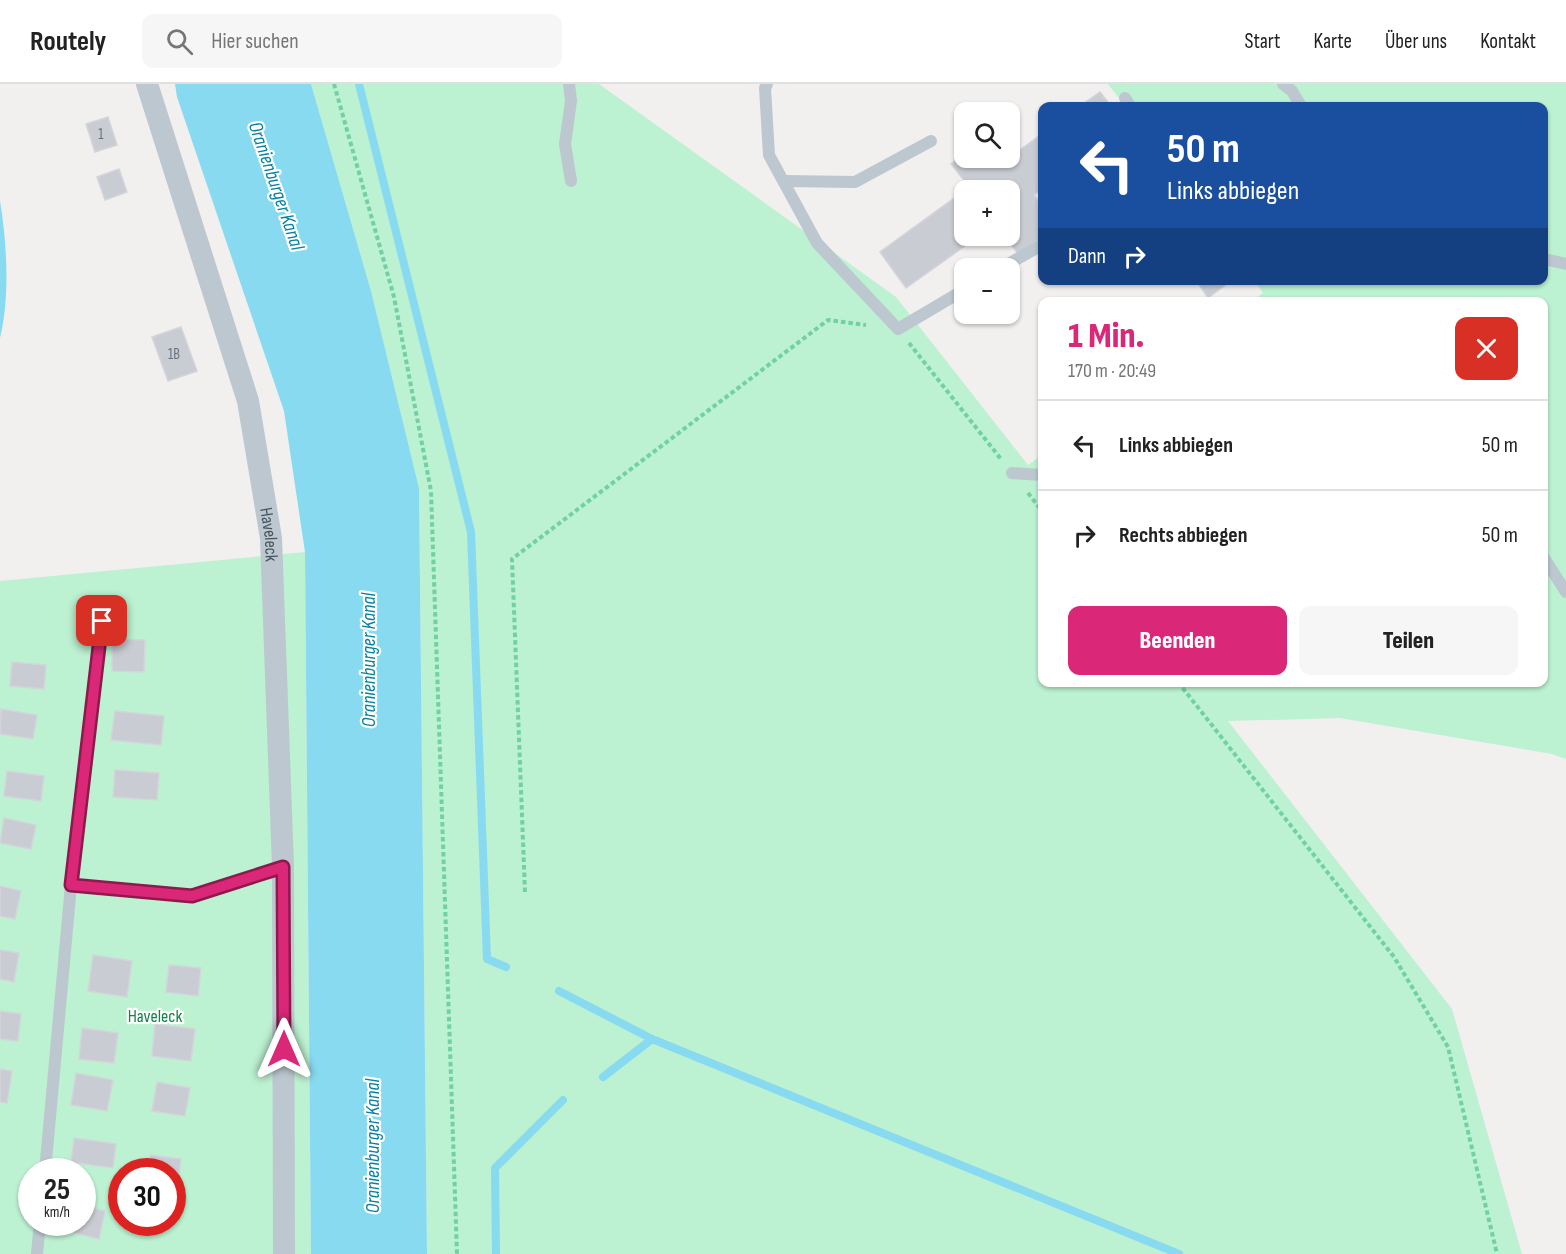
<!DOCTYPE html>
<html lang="de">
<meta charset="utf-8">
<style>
body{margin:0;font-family:"Sofia Sans Condensed",sans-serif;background:#f6f6f6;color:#222;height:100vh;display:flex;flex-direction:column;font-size:22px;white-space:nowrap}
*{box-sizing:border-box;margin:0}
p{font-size:20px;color:#767676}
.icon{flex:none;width:33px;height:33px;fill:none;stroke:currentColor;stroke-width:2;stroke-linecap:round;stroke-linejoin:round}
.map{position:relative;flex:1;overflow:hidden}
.sheet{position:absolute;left:1038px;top:213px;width:510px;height:390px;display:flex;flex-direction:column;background:#fff;border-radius:12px;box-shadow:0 2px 4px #0004}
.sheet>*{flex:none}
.top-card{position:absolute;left:1038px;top:18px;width:510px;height:183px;border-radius:12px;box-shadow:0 2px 4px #0004;background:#1a4fa0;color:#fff;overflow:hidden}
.buttons{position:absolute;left:954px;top:18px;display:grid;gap:12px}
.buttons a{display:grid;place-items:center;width:66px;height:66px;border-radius:12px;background:#fff;box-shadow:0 2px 4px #0004;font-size:30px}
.speed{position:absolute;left:18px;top:1074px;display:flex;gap:12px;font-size:30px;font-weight:700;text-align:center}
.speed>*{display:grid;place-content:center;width:78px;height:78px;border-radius:50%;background:#fff;box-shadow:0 2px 4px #0004;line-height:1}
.speed small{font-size:15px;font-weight:400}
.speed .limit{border:9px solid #d22;background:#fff;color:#111}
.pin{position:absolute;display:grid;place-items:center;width:51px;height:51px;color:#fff;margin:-26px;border-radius:12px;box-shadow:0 3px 9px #0006}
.me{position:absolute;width:66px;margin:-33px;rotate:0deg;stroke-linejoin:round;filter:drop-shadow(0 0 4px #0008)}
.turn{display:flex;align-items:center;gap:21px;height:126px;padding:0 30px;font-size:27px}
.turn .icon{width:78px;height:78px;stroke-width:2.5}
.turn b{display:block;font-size:42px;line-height:51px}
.then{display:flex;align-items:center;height:57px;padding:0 30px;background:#0003;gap:12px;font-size:22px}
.round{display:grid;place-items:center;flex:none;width:63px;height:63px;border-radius:12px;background:#f6f6f6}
.headline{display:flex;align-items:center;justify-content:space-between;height:102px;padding:0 30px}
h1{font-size:36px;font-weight:800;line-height:45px;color:#db2777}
.cta{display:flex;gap:12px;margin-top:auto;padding:12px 30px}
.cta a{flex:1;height:69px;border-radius:12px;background:#db2777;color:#fff;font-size:24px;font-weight:800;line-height:69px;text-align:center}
.cta a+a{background:#f6f6f6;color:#222}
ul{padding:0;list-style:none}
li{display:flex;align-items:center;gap:18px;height:90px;padding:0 30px;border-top:2px solid #e0e0e0}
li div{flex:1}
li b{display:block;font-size:22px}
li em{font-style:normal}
header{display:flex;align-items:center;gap:36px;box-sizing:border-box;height:84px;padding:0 30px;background:#fff;border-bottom:2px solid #e0e0e0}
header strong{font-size:28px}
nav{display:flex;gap:33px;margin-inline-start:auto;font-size:21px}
.search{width:420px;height:54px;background:#f6f6f6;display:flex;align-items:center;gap:15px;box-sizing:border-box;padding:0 21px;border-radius:12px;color:#767676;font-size:22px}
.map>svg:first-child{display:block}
</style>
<header>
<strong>Routely</strong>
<div class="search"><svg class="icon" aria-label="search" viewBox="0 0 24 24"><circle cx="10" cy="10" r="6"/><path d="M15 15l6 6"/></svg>Hier suchen</div>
<nav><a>Start</a><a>Karte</a><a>Über uns</a><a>Kontakt</a></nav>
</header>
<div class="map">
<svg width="1566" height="1170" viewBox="0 0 1566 1170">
<rect width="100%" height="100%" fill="#f2efef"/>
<g fill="#bcf1d1" fill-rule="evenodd">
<polygon points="311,0 599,0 896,213 1028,381 1042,371 1042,598 1544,598 1544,218 1252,217 1263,209 1255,197 1544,196 1544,22 1125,22 1108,0 1566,0 1566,675 1552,670 1340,634 1228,637 1452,925 1522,1170 427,1170 419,404 371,207"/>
<path d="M305,468L311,1170H0V497ZM32,1088H82V1138H32ZM122,1088H172V1138H122Z"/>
</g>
<g fill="#87daf0">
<polygon points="175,0 311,0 371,207 419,404 427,1170 311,1170 305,468 284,327 177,13"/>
<path d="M0,117C7,159 10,213 0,254Z"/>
</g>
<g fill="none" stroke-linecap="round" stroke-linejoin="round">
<g stroke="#87daf0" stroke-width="8">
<polyline points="359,0 471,448 487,875 506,883"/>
<polyline points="559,907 652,955 1179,1170"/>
<polyline points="603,993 652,955"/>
<polyline points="496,1170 495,1084 563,1016"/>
</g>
</g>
<g fill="#c9ccd2" stroke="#d3d5db" stroke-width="1.5">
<polygon points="1100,8 1111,22 1080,22"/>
<polygon points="108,33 117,61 95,68 86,40"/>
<polygon points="1042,50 1042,105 1034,111 1042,123 1042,153 1019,171 1004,152 1010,152 1010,106 965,106 969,103 951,80 964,70 964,74 1006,74 1007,75"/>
<polygon points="119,85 127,108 105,116 97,93"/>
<polygon points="964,107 964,152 979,152 906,204 880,168"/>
<polygon points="1196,196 1232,196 1208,214"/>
<polygon points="181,243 197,287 168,297 152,253"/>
<polygon points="112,555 145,556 144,588 112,587"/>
<polygon points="12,578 46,581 44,605 10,602"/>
<polygon points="1,625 37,631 33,655 0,650"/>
<polygon points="115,627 164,632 161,661 111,656"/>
<polygon points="115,686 159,689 157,716 113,713"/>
<polygon points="7,687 44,692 41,717 4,712"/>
<polygon points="4,734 36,741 31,765 0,759"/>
<polygon points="0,802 21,807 15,835 0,832"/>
<polygon points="0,866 19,869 14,898 0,895"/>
<polygon points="93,871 132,877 127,913 88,907"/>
<polygon points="169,881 201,884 198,912 166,908"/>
<polygon points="0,927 21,930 18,957 0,955"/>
<polygon points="155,940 195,945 191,977 152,972"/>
<polygon points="82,944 118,949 114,979 79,975"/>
<polygon points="0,985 12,987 7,1019 0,1018"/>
<polygon points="76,989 113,996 107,1027 71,1021"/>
<polygon points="157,998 190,1004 185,1032 152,1027"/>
<polygon points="74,1054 116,1060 113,1084 71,1078"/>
<polygon points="150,1071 181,1075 178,1101 172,1100 172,1088 149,1088"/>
<polygon points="82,1122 105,1127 99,1155 63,1146 65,1138 82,1138"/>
</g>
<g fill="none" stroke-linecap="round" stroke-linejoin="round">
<g stroke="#72d1a3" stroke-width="4" stroke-dasharray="4.5 3" stroke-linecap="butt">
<polyline points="334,0 394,213 431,407 457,1170"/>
<polyline points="909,259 1001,375"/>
<polyline points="1028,409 1042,427"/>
<polyline points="1178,598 1394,873 1448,963 1497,1170"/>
<polyline points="525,808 512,475 828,236 866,241"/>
</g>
<g stroke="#bcc7cf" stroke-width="12">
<polyline points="569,0 571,17 565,60 571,97"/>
<polyline points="767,0 765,4 769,71 817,159 898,245 964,206"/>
<polyline points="1283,0 1292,7 1301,22"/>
<polyline points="1125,14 1130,22"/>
<polyline points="784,97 855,98 931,57"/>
<polyline points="1544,175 1566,180"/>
<polyline points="1001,184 1042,161"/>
<polyline points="1012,389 1042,391"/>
<polyline points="1544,474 1566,508"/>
<polyline points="71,801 192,812 283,783"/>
<polyline points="45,1088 71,801 103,537"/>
<polyline points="37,1170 40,1138"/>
</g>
<path stroke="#bcc7cf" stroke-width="22" id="s1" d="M147,0L248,317L271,454L283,783L284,1170"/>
</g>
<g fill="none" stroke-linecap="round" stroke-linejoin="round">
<defs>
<polyline id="route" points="102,537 71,801 192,812 283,783 284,965"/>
</defs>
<use href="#route" stroke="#8e194d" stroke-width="15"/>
<use href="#route" stroke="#db2777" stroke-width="10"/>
</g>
<g text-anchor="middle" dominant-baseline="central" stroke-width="4.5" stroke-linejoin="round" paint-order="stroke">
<g font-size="15" fill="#67717b">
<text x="101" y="50">1</text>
<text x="174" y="270">1B</text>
</g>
<g font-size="18" fill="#46535e" stroke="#fff">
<text stroke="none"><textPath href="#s1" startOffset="468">Haveleck</textPath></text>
</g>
<g font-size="18" fill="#13834b" stroke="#fff">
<text x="155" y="932">Haveleck</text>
</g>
<g font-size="20" font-style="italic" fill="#0781a1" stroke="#fff">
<text transform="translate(276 102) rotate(71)">Oranienburger Kanal</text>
<text transform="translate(369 576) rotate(-90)">Oranienburger Kanal</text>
<text transform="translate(373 1062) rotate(-90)">Oranienburger Kanal</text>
</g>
</g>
</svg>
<div class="buttons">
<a><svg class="icon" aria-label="search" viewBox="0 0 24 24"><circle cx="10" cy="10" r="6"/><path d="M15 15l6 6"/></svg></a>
<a>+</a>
<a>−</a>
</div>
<div class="speed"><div>25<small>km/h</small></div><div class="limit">30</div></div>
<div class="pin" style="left:102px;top:537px;background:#d93025"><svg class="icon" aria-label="arrive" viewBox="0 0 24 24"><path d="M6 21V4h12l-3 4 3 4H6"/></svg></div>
<svg class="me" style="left:284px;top:965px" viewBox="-20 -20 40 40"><path d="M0-17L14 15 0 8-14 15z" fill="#db2777" stroke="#fff" stroke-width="4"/></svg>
<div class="top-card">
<div class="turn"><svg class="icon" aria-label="left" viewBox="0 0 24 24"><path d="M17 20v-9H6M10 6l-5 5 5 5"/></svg><div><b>50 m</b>Links abbiegen</div></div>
<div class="then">Dann<svg class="icon" aria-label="right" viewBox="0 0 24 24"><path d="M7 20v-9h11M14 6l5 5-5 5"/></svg></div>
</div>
<section class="sheet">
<div class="headline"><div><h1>1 Min.</h1><p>170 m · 20:49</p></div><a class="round" style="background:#d93025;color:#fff"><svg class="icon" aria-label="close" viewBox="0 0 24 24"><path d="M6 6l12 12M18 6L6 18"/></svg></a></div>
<ul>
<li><svg class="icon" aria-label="left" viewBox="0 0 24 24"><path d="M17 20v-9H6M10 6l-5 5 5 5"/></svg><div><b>Links abbiegen</b></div><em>50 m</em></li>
<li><svg class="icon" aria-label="right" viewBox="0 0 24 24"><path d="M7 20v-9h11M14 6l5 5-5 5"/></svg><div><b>Rechts abbiegen</b></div><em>50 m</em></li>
</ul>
<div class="cta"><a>Beenden</a><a>Teilen</a></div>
</section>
</div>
